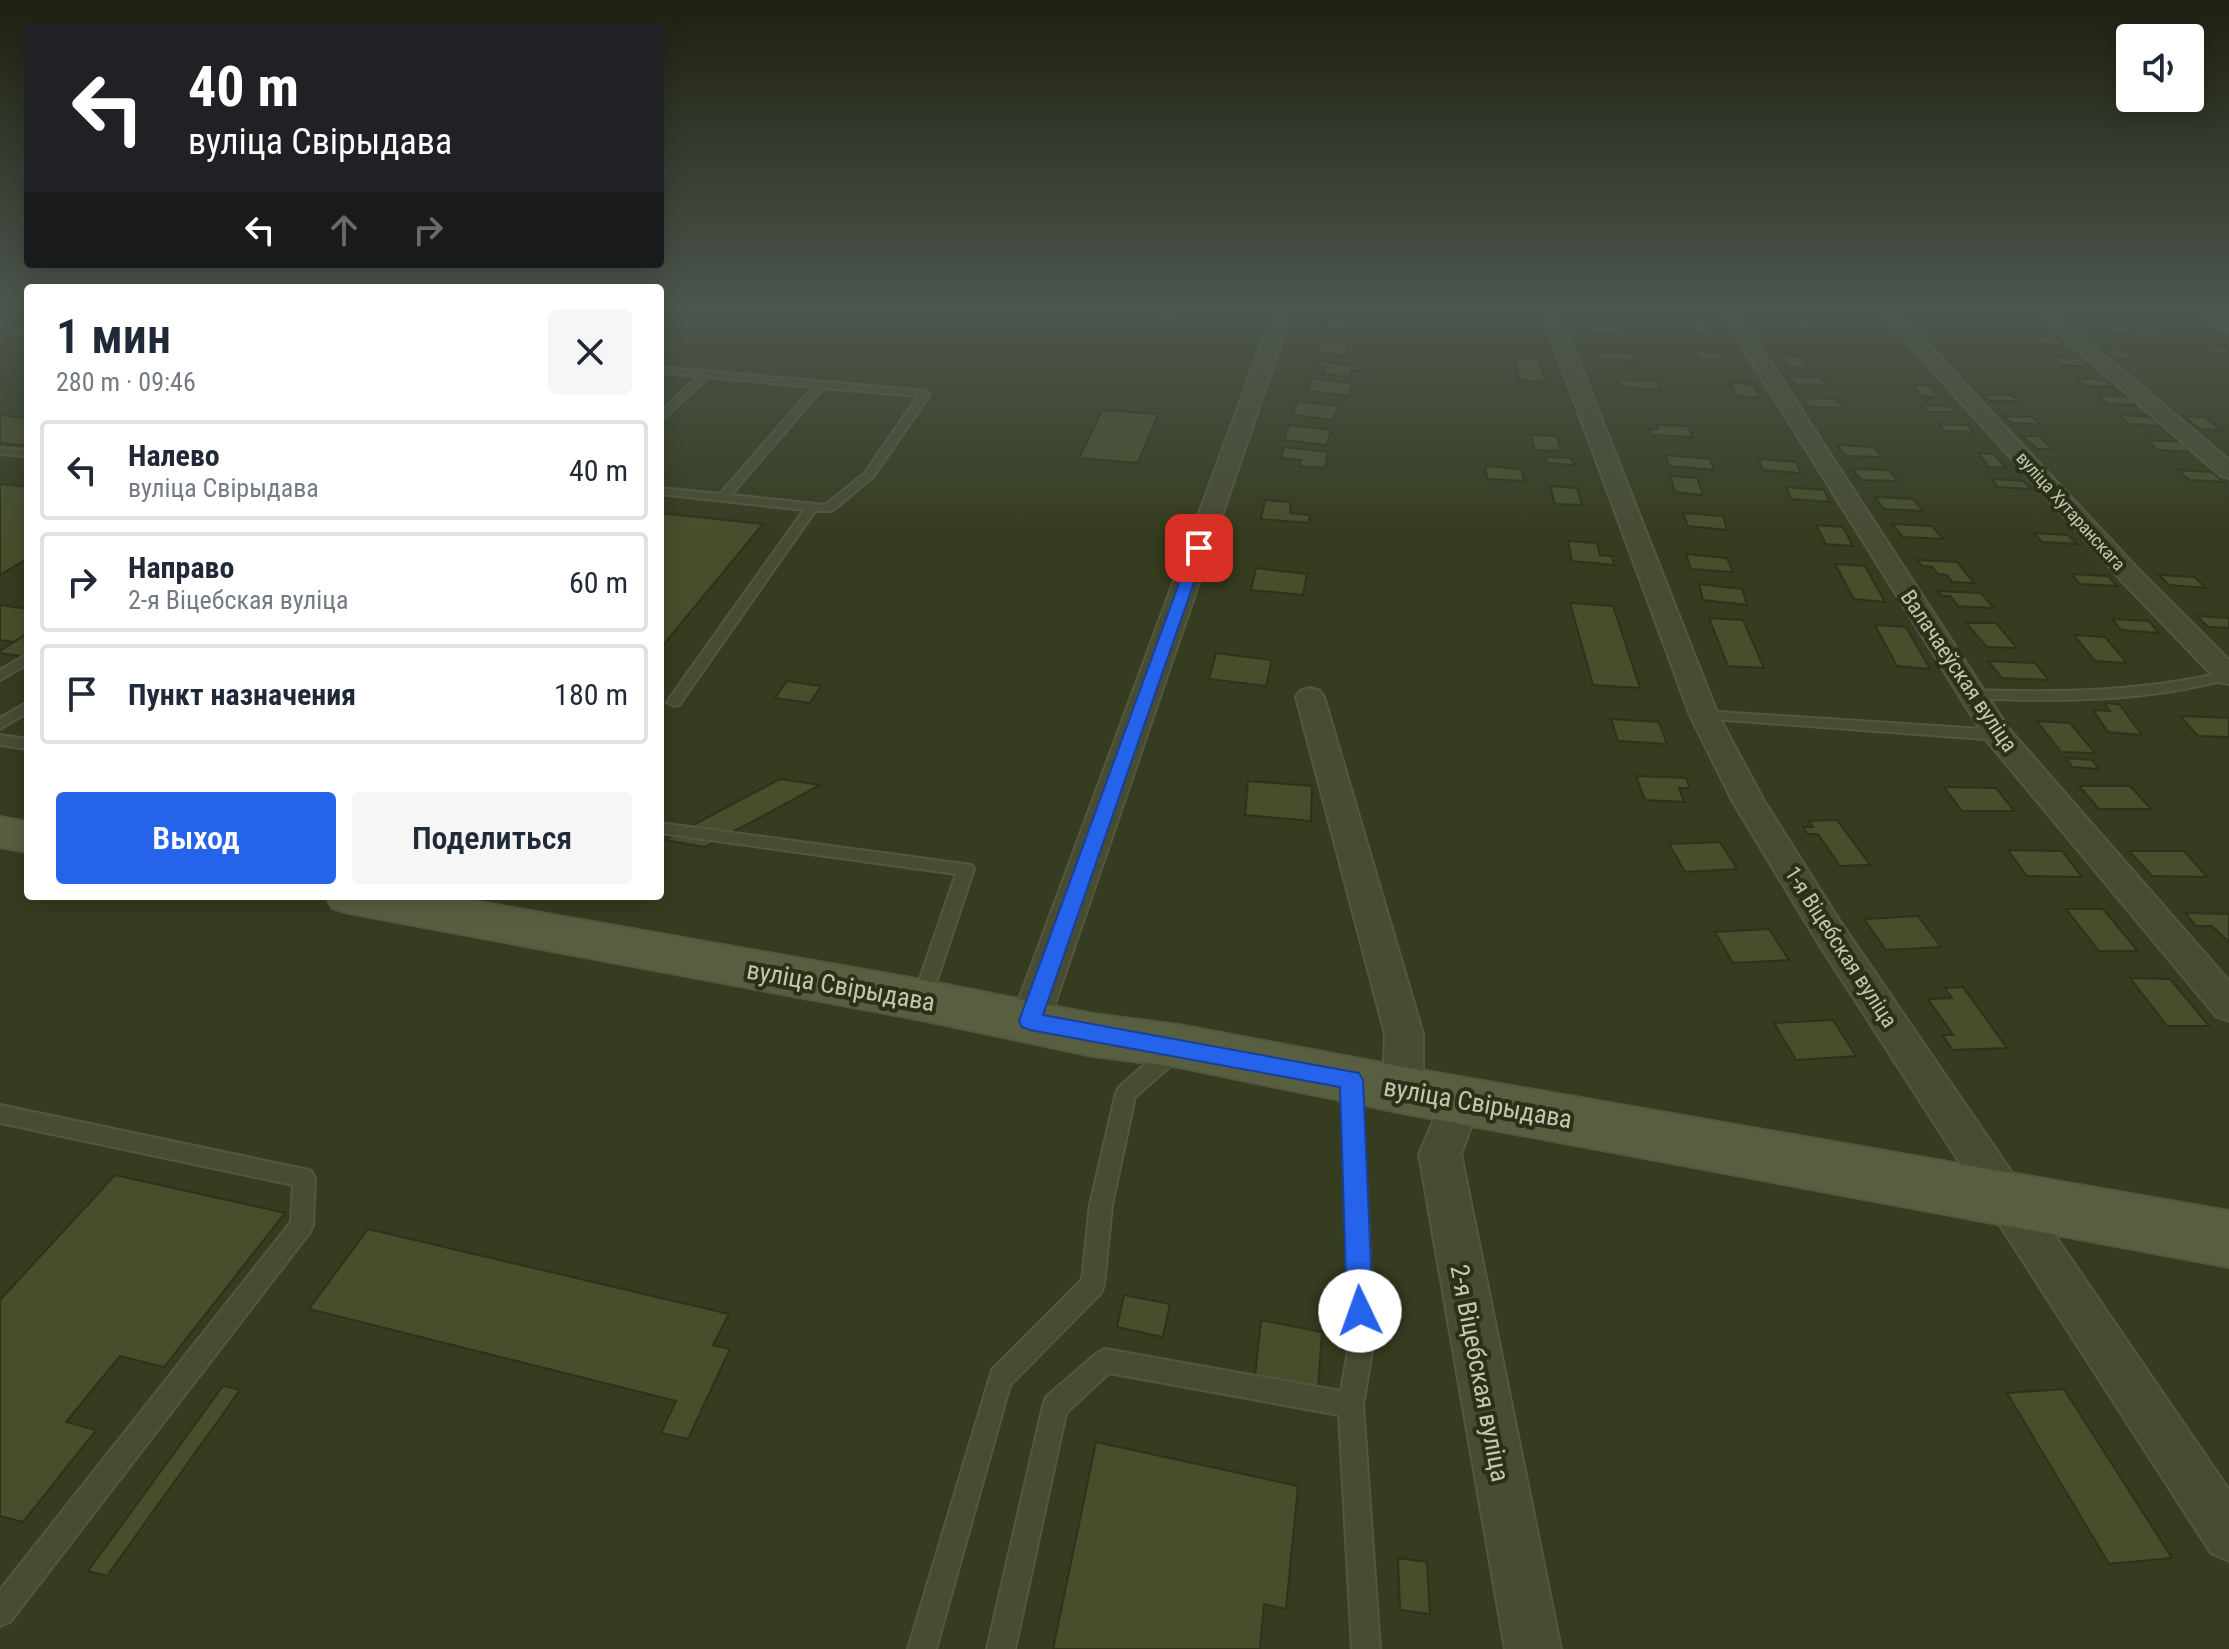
<!DOCTYPE html>
<html lang="ru">
<meta charset="utf-8">
<style>
body{margin:0;font-family:"Roboto Condensed",sans-serif;background:#f6f6f7;color:#1f2937;height:100vh;display:flex;flex-direction:column;font-size:30px;white-space:nowrap}
*{box-sizing:border-box;margin:0}
p{font-size:26px;color:#747a83}
.icon{flex:none;width:44px;height:44px;fill:none;stroke:currentColor;stroke-width:2;stroke-linecap:round;stroke-linejoin:round}
.map{position:relative;flex:1;overflow:hidden}
.side{position:absolute;left:24px;top:284px;width:640px;height:616px;display:flex;flex-direction:column;background:#fff;border-radius:8px;box-shadow:0 4px 20px #0003}
.side>*{flex:none}
.banner{position:absolute;left:24px;top:24px;width:640px;height:244px;border-radius:8px;box-shadow:0 4px 20px #0003;background:#202124;color:#fff;overflow:hidden}
.buttons{position:absolute;left:2116px;top:24px;display:grid;gap:16px}
.buttons a{display:grid;place-items:center;width:88px;height:88px;border-radius:8px;background:#fff;box-shadow:0 4px 20px #0003;font-size:40px}
.pin{position:absolute;display:grid;place-items:center;width:68px;height:68px;color:#fff;margin:-34px;border-radius:16px;box-shadow:0 4px 12px #0006}
.me{position:absolute;width:88px;margin:-44px;rotate:357deg;stroke-linejoin:round;filter:drop-shadow(0 0 6px #0008)}
.turn{display:flex;align-items:center;gap:28px;height:168px;padding:0 32px;font-size:36px}
.turn .icon{width:104px;height:104px;stroke-width:2.5}
.turn b{display:block;font-size:56px;line-height:68px}
.lanes{display:flex;align-items:center;height:76px;padding:0 32px;background:#0003;justify-content:center;gap:40px;direction:ltr}
.lanes .off{opacity:.35}
.round{display:grid;place-items:center;flex:none;width:84px;height:84px;border-radius:8px;background:#f6f6f7}
.headline{display:flex;align-items:center;justify-content:space-between;height:136px;padding:0 32px}
h1{font-size:48px;font-weight:600;line-height:60px}
.button{display:flex;gap:16px;margin-top:auto;padding:16px 32px}
.button a{flex:1;height:92px;border-radius:8px;background:#2563eb;color:#fff;font-size:32px;font-weight:600;line-height:92px;text-align:center}
.button a+a{background:#f6f6f7;color:#1f2937}
ul{padding:0;list-style:none}
li{display:flex;align-items:center;gap:24px;height:100px;margin:0 16px 12px;padding:0 16px;border:4px solid #e0e1e3;border-radius:8px}
li div{flex:1}
li b{display:block;font-size:30px}
li em{font-style:normal}
.map>svg:first-child{display:block}
</style>
<div class="map">
<svg width="2229" height="1649" viewBox="0 0 2229 1649">
<rect width="100%" height="100%" fill="#363c1f"/>
<g fill="#474e2c" stroke="#2d321b" stroke-width="2">
<polygon points="1146,308 1183,308 1179,321 1142,319"/>
<polygon points="1577,308 1611,308 1614,314 1580,313"/>
<polygon points="1321,317 1342,319 1349,320 1343,330 1324,328 1327,323 1318,322"/>
<polygon points="1790,317 1811,320 1808,330 1787,327"/>
<polygon points="1688,318 1705,319 1713,335 1695,334"/>
<polygon points="2102,324 2122,325 2135,335 2114,334"/>
<polygon points="1586,325 1621,326 1625,333 1590,332"/>
<polygon points="2128,327 2153,328 2165,337 2140,336"/>
<polygon points="2027,336 2054,337 2063,345 2037,344"/>
<polygon points="1322,341 1349,344 1345,356 1317,352"/>
<polygon points="2198,346 2227,346 2229,353 2207,352"/>
<polygon points="2102,348 2123,349 2136,359 2114,358"/>
<polygon points="1694,351 1725,353 1728,358 1722,357 1724,360 1699,360"/>
<polygon points="1596,352 1633,353 1638,361 1601,360"/>
<polygon points="1781,355 1803,357 1809,369 1787,367"/>
<polygon points="1514,357 1539,359 1545,382 1519,380"/>
<polygon points="2052,357 2079,358 2089,366 2061,365"/>
<polygon points="1318,361 1340,364 1365,367 1364,371 1353,370 1349,377 1322,374 1325,367 1316,366"/>
<polygon points="1788,376 1820,377 1828,386 1795,385"/>
<polygon points="1313,378 1335,381 1353,383 1348,396 1307,391"/>
<polygon points="2076,378 2106,380 2114,387 2084,386"/>
<polygon points="1618,379 1657,381 1661,390 1621,387"/>
<polygon points="1730,383 1753,384 1760,398 1737,396"/>
<polygon points="1913,385 1930,386 1938,397 1922,396"/>
<polygon points="1984,395 2012,395 2019,401 1991,401"/>
<polygon points="2098,395 2129,397 2138,405 2107,404"/>
<polygon points="1803,398 1836,399 1844,408 1810,407"/>
<polygon points="1298,401 1320,404 1339,406 1333,420 1292,415"/>
<polygon points="1921,405 1949,406 1956,412 1928,412"/>
<polygon points="1102,410 1158,414 1138,463 1079,458"/>
<polygon points="0,415 28,418 28,446 0,443"/>
<polygon points="2120,415 2151,417 2161,426 2129,424"/>
<polygon points="2003,416 2032,417 2040,424 2011,423"/>
<polygon points="2183,416 2205,417 2221,430 2200,429"/>
<polygon points="1938,424 1967,425 1974,432 1945,431"/>
<polygon points="1289,425 1331,430 1327,445 1284,440"/>
<polygon points="1656,425 1687,426 1693,437 1652,435 1649,429 1658,429"/>
<polygon points="1531,435 1557,436 1561,451 1535,450"/>
<polygon points="2022,436 2038,436 2053,449 2037,449"/>
<polygon points="2148,440 2181,442 2191,452 2157,450"/>
<polygon points="1837,445 1873,447 1882,457 1846,456"/>
<polygon points="1284,447 1328,452 1325,468 1299,466 1301,460 1281,458"/>
<polygon points="1978,453 1994,454 2006,468 1989,467"/>
<polygon points="1666,455 1710,459 1714,470 1669,466"/>
<polygon points="1545,457 1571,458 1574,465 1547,463"/>
<polygon points="1759,459 1796,462 1801,473 1763,470"/>
<polygon points="1485,466 1521,469 1524,481 1487,479"/>
<polygon points="1852,469 1889,470 1898,481 1861,480"/>
<polygon points="2178,470 2212,472 2224,482 2189,480"/>
<polygon points="1670,476 1697,478 1703,495 1675,492"/>
<polygon points="1992,479 2023,481 2031,489 1998,487"/>
<polygon points="0,484 28,487 28,558 0,575"/>
<polygon points="1550,486 1577,488 1582,505 1555,504"/>
<polygon points="1786,487 1824,490 1830,502 1791,499"/>
<polygon points="1875,497 1913,499 1923,511 1884,509"/>
<polygon points="1265,500 1291,502 1290,513 1310,515 1309,523 1261,519"/>
<polygon points="660,513 763,524 660,649"/>
<polygon points="1683,513 1723,516 1727,530 1688,526"/>
<polygon points="1892,524 1932,526 1943,539 1903,537"/>
<polygon points="1816,525 1843,527 1853,546 1826,544"/>
<polygon points="2034,533 2068,535 2077,544 2042,542"/>
<polygon points="1568,541 1597,543 1600,555 1612,556 1614,565 1572,561"/>
<polygon points="1686,554 1727,558 1733,572 1691,569"/>
<polygon points="1917,560 1957,562 1974,583 1952,582 1947,575 1938,574 1932,567 1922,566"/>
<polygon points="1835,564 1865,566 1885,602 1854,599"/>
<polygon points="1256,568 1307,574 1303,595 1251,590"/>
<polygon points="2072,574 2108,576 2117,586 2080,584"/>
<polygon points="2159,575 2195,577 2205,588 2169,585"/>
<polygon points="1699,584 1742,589 1747,605 1703,600"/>
<polygon points="1938,591 1981,593 1994,608 1958,606 1950,596 1942,596"/>
<polygon points="1570,603 1613,606 1640,688 1593,685"/>
<polygon points="0,605 28,609 28,633 14,642 0,640"/>
<polygon points="2197,616 2229,618 2229,628 2208,627"/>
<polygon points="1709,618 1743,620 1764,668 1728,666"/>
<polygon points="2112,619 2149,621 2159,633 2121,630"/>
<polygon points="1966,623 1996,623 2017,648 1987,647"/>
<polygon points="1875,625 1906,627 1930,669 1897,666"/>
<polygon points="28,633 28,657 0,653 0,651"/>
<polygon points="2074,635 2105,637 2127,663 2095,661"/>
<polygon points="1216,653 1272,660 1266,686 1209,679"/>
<polygon points="1988,661 2035,663 2049,680 2002,678"/>
<polygon points="787,681 821,686 810,703 775,698"/>
<polygon points="2104,703 2119,704 2142,735 2108,732 2093,710 2110,711"/>
<polygon points="2180,716 2229,718 2229,737 2198,736"/>
<polygon points="1611,719 1659,722 1667,744 1618,741"/>
<polygon points="2037,721 2070,723 2095,753 2061,752"/>
<polygon points="2066,758 2092,760 2099,769 2072,767"/>
<polygon points="1636,776 1686,778 1690,788 1679,788 1684,802 1645,800"/>
<polygon points="780,779 820,785 705,847 665,840"/>
<polygon points="1248,781 1312,786 1311,821 1245,815"/>
<polygon points="2079,786 2130,786 2151,809 2099,809"/>
<polygon points="1944,787 1996,788 2014,811 1962,811"/>
<polygon points="1837,820 1870,865 1840,866 1818,834 1808,834 1803,827 1813,827 1809,821"/>
<polygon points="1720,842 1737,869 1685,872 1669,844"/>
<polygon points="2008,850 2062,851 2082,877 2027,876"/>
<polygon points="2129,851 2184,851 2207,877 2152,876"/>
<polygon points="2066,909 2103,909 2138,951 2099,951"/>
<polygon points="2185,913 2229,914 2229,942 2212,926 2196,926"/>
<polygon points="1918,916 1941,947 1886,950 1864,919"/>
<polygon points="1769,929 1789,960 1733,963 1715,932"/>
<polygon points="2130,978 2170,979 2209,1026 2167,1026"/>
<polygon points="1963,987 2007,1048 1953,1050 1942,1035 1953,1035 1928,999 1952,998 1945,988"/>
<polygon points="1833,1020 1856,1056 1796,1060 1774,1023"/>
<polygon points="115,1175 285,1213 164,1367 120,1356 66,1422 96,1430 23,1522 0,1516 0,1300"/>
<polygon points="368,1229 729,1314 713,1345 730,1349 688,1439 661,1433 676,1401 309,1309"/>
<polygon points="1124,1295 1170,1304 1163,1337 1117,1327"/>
<polygon points="1261,1320 1322,1332 1318,1389 1255,1376"/>
<polygon points="223,1386 240,1390 107,1576 88,1571"/>
<polygon points="2064,1389 2172,1558 2109,1564 2007,1393"/>
<polygon points="1096,1442 1298,1486 1286,1609 1264,1604 1260,1649 1053,1649"/>
<polygon points="1398,1558 1427,1562 1430,1614 1400,1610"/>
</g>
<g fill="none" stroke-linecap="round" stroke-linejoin="round">
<defs>
<g id="service">
<polygon points="17,328 28,329 28,335 14,333 14,329"/>
<path d="M660,367L925,391L930,394L873,477L832,511H815L679,705L674,706L667,702L804,510L660,494V488L720,494L813,387L708,377L660,422V413L698,376L660,373ZM823,388L918,396L865,473L825,505L731,495Z"/>
<polygon points="0,448 28,450 28,456 0,454"/>
<polygon points="28,654 28,664 0,680 0,670"/>
<path d="M2229,671V679C2144,702 2058,702 1971,698L1964,694L1971,690C2059,693 2144,692 2229,671Z"/>
<polygon points="28,702 28,712 0,729 0,718"/>
<polygon points="1704,711 1998,730 2005,735 1998,740 1699,718 1697,715 1699,712"/>
<polygon points="0,735 28,739 28,749 0,745"/>
<polygon points="660,823 972,865 974,869 929,1004 922,1006 915,1004 913,999 956,874 660,833"/>
<polygon points="1175,1042 1182,1044 1185,1050 1182,1056 1135,1097 1112,1205 1104,1285 1101,1293 1010,1385 936,1649 908,1649 992,1370 1082,1280 1090,1205 1116,1093 1119,1087 1168,1044"/>
<polygon points="1351,1073 1358,1075 1361,1081 1374,1339 1363,1405 1380,1649 1352,1649 1339,1415 1109,1373 1066,1413 1015,1649 987,1649 1043,1406 1046,1397 1097,1353 1105,1349 1341,1391 1350,1339 1341,1081 1344,1075"/>
<polygon points="0,1105 304,1169 311,1171 315,1178 313,1225 310,1232 10,1622 0,1626 0,1590 291,1222 293,1185 0,1123"/>
</g>
<g id="minor">
<polygon points="1275,308 1293,308 1049,1021 1043,1032 1030,1036 1017,1032 1011,1021"/>
<polygon points="1540,308 1558,308 1718,715 1764,801 1841,923 2229,1490 2229,1561 2211,1553 1817,941 1733,802 1690,715"/>
<polygon points="1718,308 1735,308 2009,729 2229,981 2229,1021 2216,1016 1988,742"/>
<polygon points="1876,308 1894,308 2139,570 2229,660 2229,684 2219,682 2121,580"/>
<polygon points="2029,308 2048,308 2229,460 2229,478 2221,476"/>
<polygon points="1310,688 1320,691 1324,697 1423,1034 1423,1090 1417,1102 1403,1107 1389,1102 1383,1090 1385,1034 1296,697 1300,691"/>
<polygon points="1461,1084 1475,1089 1481,1101 1461,1154 1561,1649 1505,1649 1419,1154 1447,1089"/>
</g>
<g id="secondary">
<polygon points="0,817 28,822 28,852 0,847"/>
<polygon points="326,896 445,896 922,980 1093,1014 1179,1025 1403,1067 2229,1211 2229,1267 1403,1113 1179,1067 1093,1056 922,1020 349,913 332,908"/>
</g>
<polygon id="primary" points="2191,308 2219,308 2229,315 2229,333 2220,331"/>
</defs>
<use href="#service" stroke="#525840" stroke-width="4"/>
<use href="#minor" stroke="#525840" stroke-width="4"/>
<use href="#secondary" stroke="#525840" stroke-width="4"/>
<use href="#primary" stroke="#525840" stroke-width="4"/>
<use href="#service" fill="#474c33" fill-rule="evenodd"/>
<use href="#minor" fill="#474c33" fill-rule="evenodd"/>
<use href="#secondary" fill="#585f41" fill-rule="evenodd"/>
<use href="#primary" fill="#676c51" fill-rule="evenodd"/>
</g>
<linearGradient id="sky" x2="0" y2="1"><stop stop-color="#1e2111"/><stop offset="0.57" stop-color="#4c564d"/><stop offset="1" stop-color="#4c564d" stop-opacity="0"/></linearGradient>
<rect width="2229" height="539" fill="url(#sky)"/>
<polygon fill="#2563eb" stroke="#184099" stroke-width="2" points="1199,544 1206,548 1043,1015 1359,1073 1363,1080 1373,1311 1369,1320 1360,1323 1351,1320 1347,1311 1340,1087 1030,1030 1022,1027 1019,1021 1192,548"/>
<g text-anchor="middle" dominant-baseline="central" stroke-width="8" stroke-linejoin="round" paint-order="stroke">
<g font-size="18" fill="#c2c8ae" stroke="#2b3019">
<text transform="translate(2071 511) rotate(48)">вуліца Хутаранскага</text>
</g>
<g font-size="22" fill="#c2c8ae" stroke="#2b3019">
<text transform="translate(1959 671) rotate(56)">Валачаеўская вуліца</text>
<text transform="translate(1841 947) rotate(57)">1-я Віцебская вуліца</text>
</g>
<g font-size="26" fill="#c2c8ae" stroke="#2b3019">
<text transform="translate(841 986) rotate(10)">вуліца Свірыдава</text>
<text transform="translate(1478 1103) rotate(10)">вуліца Свірыдава</text>
<text transform="translate(1480 1373) rotate(79)">2-я Віцебская вуліца</text>
</g>
</g>
</svg>
<div class="buttons">
<a><svg class="icon" aria-label="sound" viewBox="0 0 24 24"><path d="M4 9h4l5-4v14l-5-4H4zM17 9q2 3 0 6"/></svg></a>
</div>
<div class="pin" style="left:1199px;top:548px;background:#d93025"><svg class="icon" aria-label="arrive" viewBox="0 0 24 24"><path d="M6 21V4h12l-3 4 3 4H6"/></svg></div>
<svg class="me" style="left:1360px;top:1311px" viewBox="-20 -20 40 40"><circle r="19" fill="#fff"/><path d="M0-13L10 11 0 6-10 11z" fill="#2563eb"/></svg>
<div class="banner">
<div class="turn"><svg class="icon" aria-label="left" viewBox="0 0 24 24"><path d="M17 20v-9H6M10 6l-5 5 5 5"/></svg><div><b>40 m</b>вуліца Свірыдава</div></div>
<div class="lanes"><svg class="icon" aria-label="left" viewBox="0 0 24 24"><path d="M17 20v-9H6M10 6l-5 5 5 5"/></svg><svg class="icon off" aria-label="ahead" viewBox="0 0 24 24"><path d="M12 20V5M6 11l6-6 6 6"/></svg><svg class="icon off" aria-label="right" viewBox="0 0 24 24"><path d="M7 20v-9h11M14 6l5 5-5 5"/></svg></div>
</div>
<section class="side">
<div class="headline"><div><h1>1 мин</h1><p>280 m · 09:46</p></div><a class="round"><svg class="icon" aria-label="close" viewBox="0 0 24 24"><path d="M6 6l12 12M18 6L6 18"/></svg></a></div>
<ul>
<li><svg class="icon" aria-label="left" viewBox="0 0 24 24"><path d="M17 20v-9H6M10 6l-5 5 5 5"/></svg><div><b>Налево</b><p>вуліца Свірыдава</p></div><em>40 m</em></li>
<li><svg class="icon" aria-label="right" viewBox="0 0 24 24"><path d="M7 20v-9h11M14 6l5 5-5 5"/></svg><div><b>Направо</b><p>2-я Віцебская вуліца</p></div><em>60 m</em></li>
<li><svg class="icon" aria-label="arrive" viewBox="0 0 24 24"><path d="M6 21V4h12l-3 4 3 4H6"/></svg><div><b>Пункт назначения</b></div><em>180 m</em></li>
</ul>
<div class="button"><a>Выход</a><a>Поделиться</a></div>
</section>
</div>
